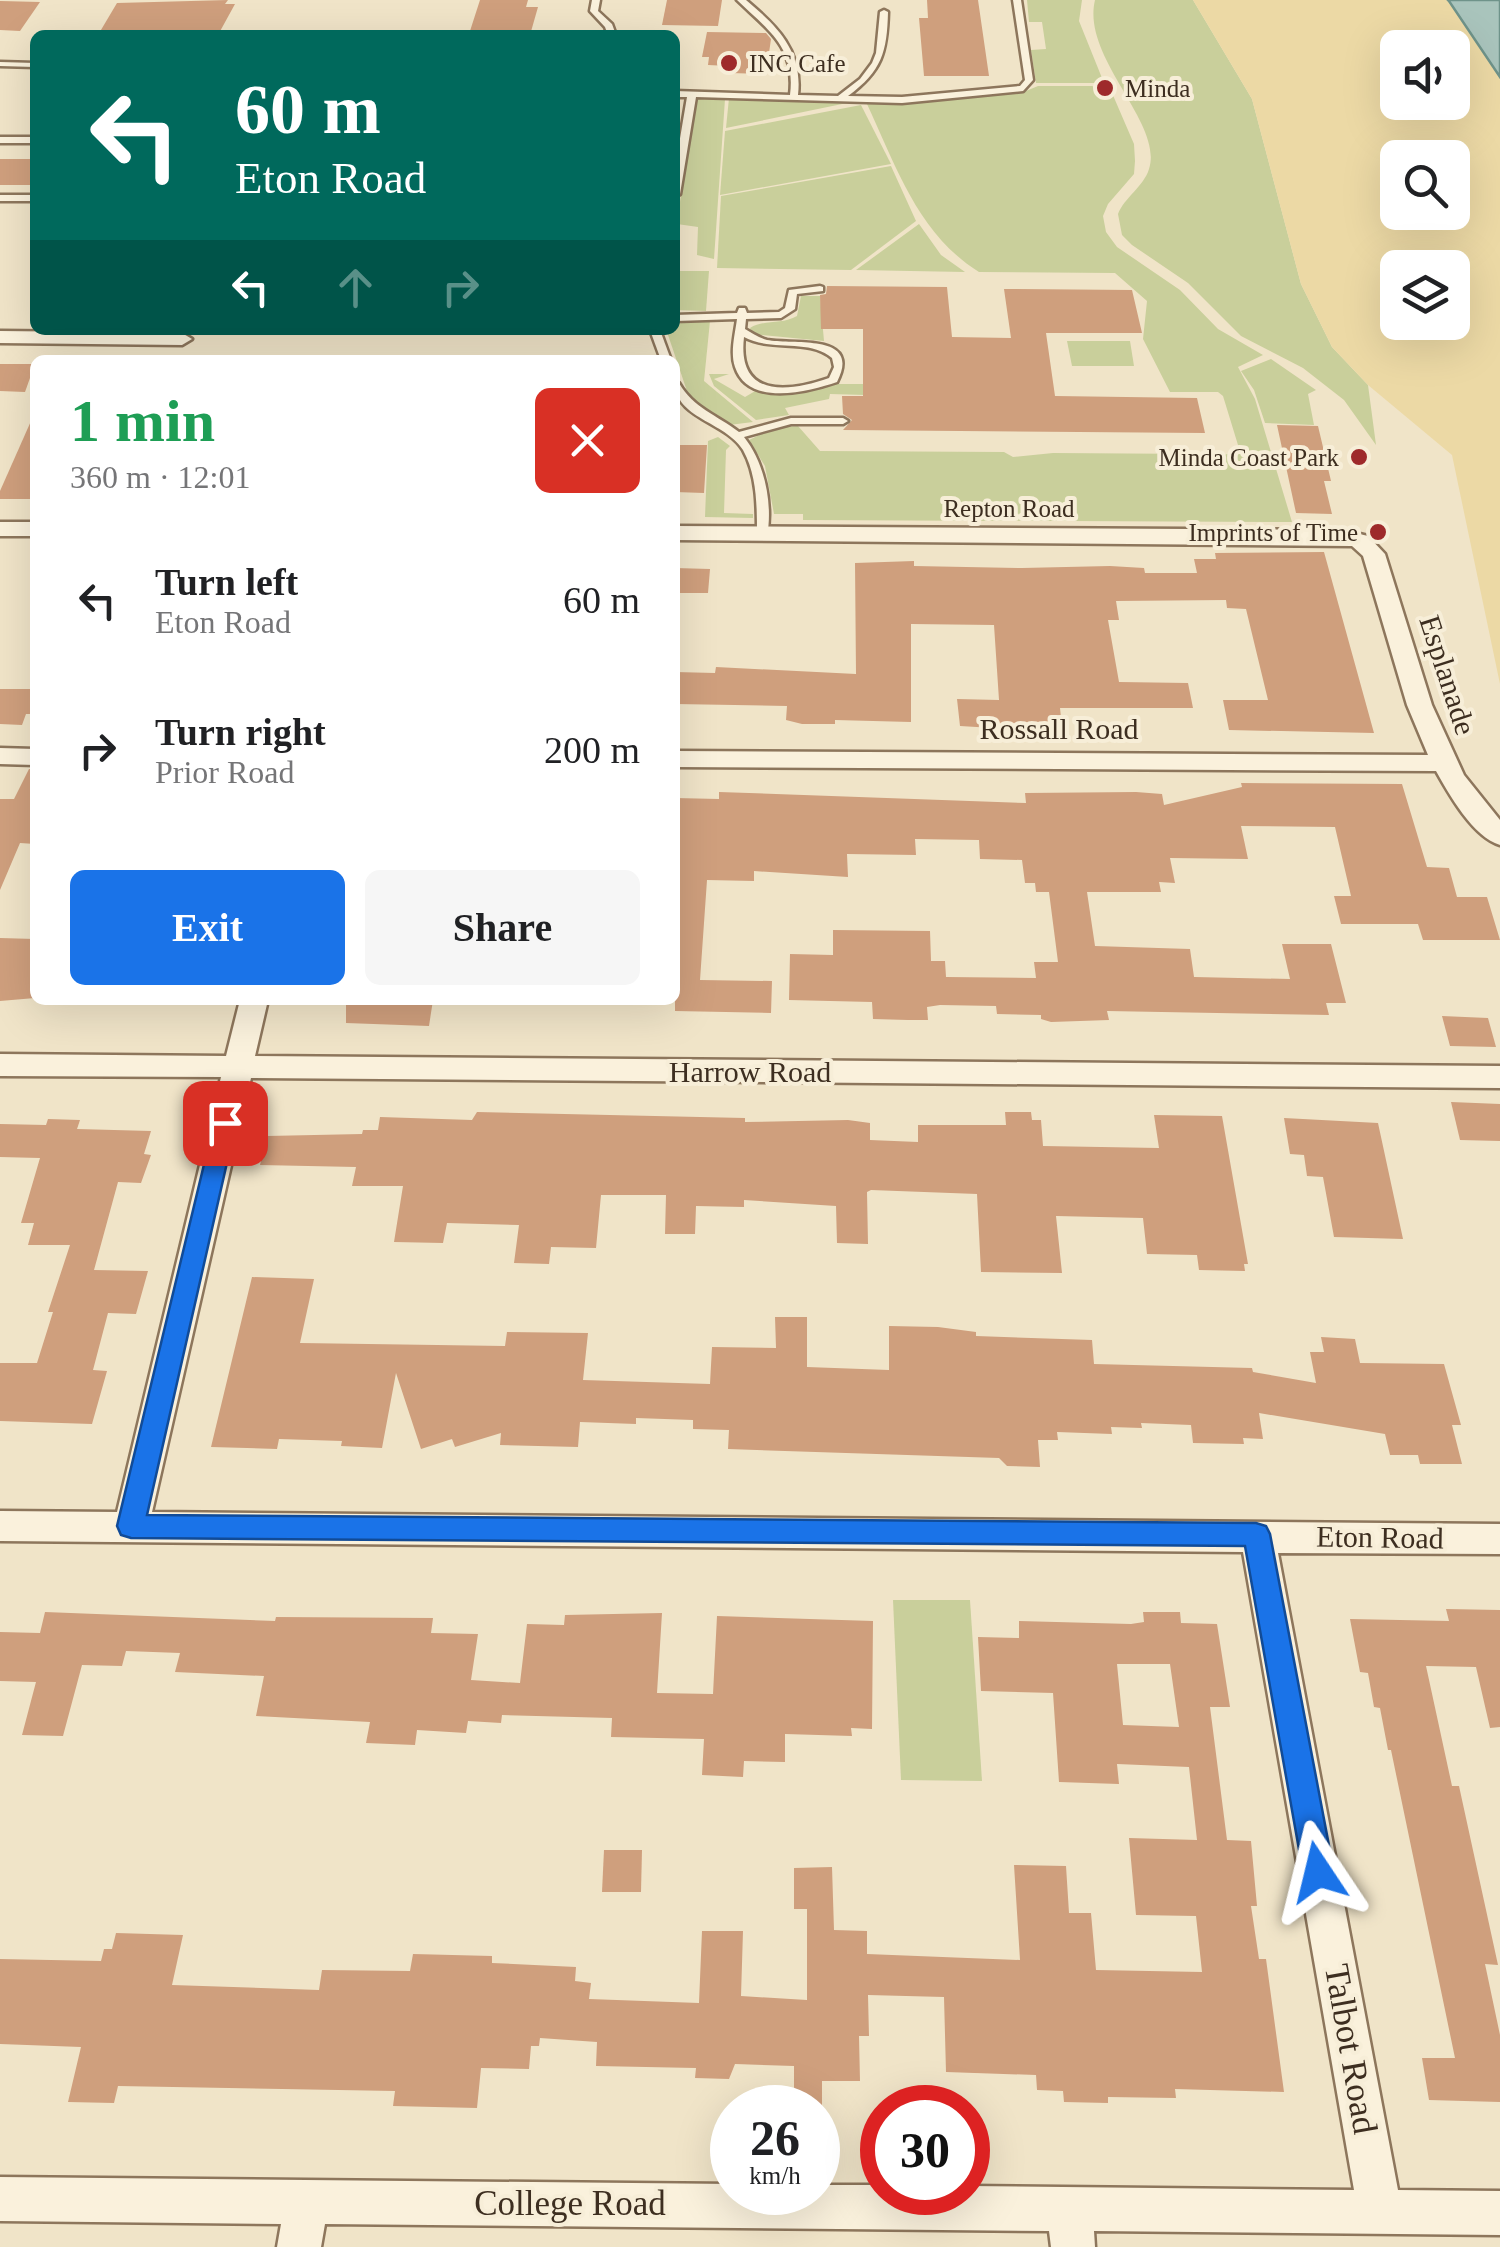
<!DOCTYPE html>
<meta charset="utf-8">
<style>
body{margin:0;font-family:"Times New Roman",serif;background:#f6f6f6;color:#202124;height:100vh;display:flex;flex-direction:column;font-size:38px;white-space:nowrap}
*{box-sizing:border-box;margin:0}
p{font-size:32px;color:#757577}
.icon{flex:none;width:55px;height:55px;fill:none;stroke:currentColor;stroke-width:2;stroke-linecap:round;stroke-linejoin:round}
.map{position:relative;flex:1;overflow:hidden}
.details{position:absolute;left:30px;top:355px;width:650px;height:650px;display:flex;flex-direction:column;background:#fff;border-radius:15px;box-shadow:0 10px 40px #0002}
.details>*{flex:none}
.guide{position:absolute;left:30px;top:30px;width:650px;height:305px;border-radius:15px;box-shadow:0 10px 40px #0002;background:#00695c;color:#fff;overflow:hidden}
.controls{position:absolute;left:1380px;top:30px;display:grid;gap:20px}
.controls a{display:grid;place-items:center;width:90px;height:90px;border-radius:15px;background:#fff;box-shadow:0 10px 40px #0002;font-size:50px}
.speed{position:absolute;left:710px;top:2085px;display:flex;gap:20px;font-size:50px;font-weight:700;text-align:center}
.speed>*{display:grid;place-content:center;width:130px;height:130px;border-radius:50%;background:#fff;box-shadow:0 10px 40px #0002;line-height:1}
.speed small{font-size:25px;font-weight:400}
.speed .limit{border:15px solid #d22;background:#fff;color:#111}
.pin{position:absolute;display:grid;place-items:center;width:85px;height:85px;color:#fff;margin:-42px;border-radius:20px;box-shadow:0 5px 15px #0006}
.me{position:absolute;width:110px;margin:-55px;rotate:350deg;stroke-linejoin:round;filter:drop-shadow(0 0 8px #0008)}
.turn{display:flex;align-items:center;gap:35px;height:210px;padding:0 40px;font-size:45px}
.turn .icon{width:130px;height:130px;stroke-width:2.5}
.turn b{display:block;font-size:70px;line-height:85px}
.lanes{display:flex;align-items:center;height:95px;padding:0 40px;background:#0003;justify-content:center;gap:50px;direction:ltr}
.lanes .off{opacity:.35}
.round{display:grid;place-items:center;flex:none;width:105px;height:105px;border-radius:15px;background:#f6f6f6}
.head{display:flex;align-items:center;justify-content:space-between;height:170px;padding:0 40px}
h1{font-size:60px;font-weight:800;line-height:75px;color:#1e9e55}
.button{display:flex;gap:20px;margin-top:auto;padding:20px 40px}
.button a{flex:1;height:115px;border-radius:15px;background:#1a73e8;color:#fff;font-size:40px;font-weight:800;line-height:115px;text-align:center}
.button a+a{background:#f6f6f6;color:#202124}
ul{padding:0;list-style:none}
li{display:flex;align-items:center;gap:30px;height:150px;padding:0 40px}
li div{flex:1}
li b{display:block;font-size:38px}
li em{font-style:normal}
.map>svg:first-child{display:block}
</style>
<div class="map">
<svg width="1500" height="2247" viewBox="0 0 1500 2247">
<rect width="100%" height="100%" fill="#f0e4c8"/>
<g fill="#c9cf9b">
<polygon points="1027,0 1082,0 1079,21 1104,83 1036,83 1031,50 1046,49 1042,22 1029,22"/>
<path d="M1095,0H1193L1252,99L1301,284L1332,347L1368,385L1376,445L1344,400L1303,368L1241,336L1188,283L1132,245L1122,235L1118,214C1124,198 1144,186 1149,169C1164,123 1081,58 1095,0Z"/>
<path d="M1038,86H1092L1112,93L1134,144L1135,161L1134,174L1108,204L1103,216L1106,232L1117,247L1180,290L1218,329L1263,355L1238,367L1255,399L1292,522L803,520V514H774L765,466L749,440L776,427L798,426L820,451L1004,452L1013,457L1053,453L1203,454L1210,457L1234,453L1238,445L1223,396L1218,392H1170L1143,339L1147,301L1115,273L979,272C918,234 896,166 867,104L1026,91Z"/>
<polygon points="729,98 847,103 726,128"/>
<polygon points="694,99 725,99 714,259 697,255 698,227 677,224"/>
<polygon points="861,105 891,164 720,195 725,131"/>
<polygon points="891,166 916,221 851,270 717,268 721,196"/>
<polygon points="919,224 941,255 965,272 856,270"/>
<polygon points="675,271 709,271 706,311 675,310"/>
<path d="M801,296H820L824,341L752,334L750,328C764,319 782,325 797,316Z"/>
<polygon points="684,321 710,321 704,381 753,422 729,425 689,397 667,332"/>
<polygon points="1067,341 1130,341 1134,366 1072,366"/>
<polygon points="1271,359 1316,390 1308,394 1314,425 1265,423 1254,390 1241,371"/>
<polygon points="709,374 729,374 714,379 745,397 757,390 787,394 835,384 866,384 865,395 830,394 829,399 785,408 789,415 756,420 714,386"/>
<polygon points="718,437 730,446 726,450 724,513 753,514 753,518 705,517 708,441"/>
<polygon points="893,1600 970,1600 982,1781 901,1780"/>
</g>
<path fill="#ecd9a5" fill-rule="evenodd" d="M1193,0H1448L1500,77V684L1452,455L1368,385L1332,347L1301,284L1252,99ZM1398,48H1452V102H1398ZM1398,158H1452V212H1398ZM1398,268H1452V322H1398Z"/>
<polygon fill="#a9c4bc" stroke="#6f938a" stroke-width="2.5" points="1448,0 1500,0 1500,77 1449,1"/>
<g fill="#cf9f7d" fill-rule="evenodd">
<polygon points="228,0 225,4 235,4 218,35 98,35 117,3"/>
<polygon points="480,0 528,0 526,7 538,7 530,35 473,35 474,31 470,31"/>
<polygon points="667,0 722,0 718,26 662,25"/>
<polygon points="927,0 978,0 989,76 924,76 919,18 928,18"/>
<polygon points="0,1 40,2 20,31 0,30"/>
<polygon points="707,32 766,33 771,39 766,74 730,73 728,66 708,65 709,57 702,57"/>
<rect x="0" y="159" width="35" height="26"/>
<polygon points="827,286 947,287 952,337 1011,338 1004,289 1132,290 1142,333 1046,333 1055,396 1197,398 1205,433 843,430 852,420 843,414 842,396 863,396 863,329 821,329 820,295 826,294"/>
<polygon points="0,364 35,364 25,392 0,391"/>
<polygon points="35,412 35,499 0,499 0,491"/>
<polygon points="1277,425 1318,426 1331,481 1324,481 1332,514 1296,513"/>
<polygon points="679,445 707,445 704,493 675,492"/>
<polygon points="1324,552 1374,733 1229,730 1223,700 1268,700 1246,609 1227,608 1226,600 1116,601 1119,620 1108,620 1119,682 1188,683 1193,708 1060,708 1062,727 1057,727 1057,732 960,726 957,699 999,700 994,625 911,624 911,722 835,720 835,724 802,724 786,720 787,706 675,704 675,672 715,673 716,667 856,674 855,563 914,561 914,566 1022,568 1110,566 1144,568 1145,573 1197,573 1194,559 1216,559 1215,553"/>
<polygon points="675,568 710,569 708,593 675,593"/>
<polygon points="0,689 35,689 35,714 26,714 22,725 0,724"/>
<polygon points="29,769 35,769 35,844 20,843 0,890 0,799 14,799"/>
<polygon points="1241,783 1402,784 1427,867 1449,868 1457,897 1487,897 1500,940 1423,940 1418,924 1341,924 1334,896 1351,896 1335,827 1241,826 1248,859 1170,858 1175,883 1159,882 1161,892 1087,892 1095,946 1190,949 1194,977 1290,979 1282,944 1331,944 1346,1003 1326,1003 1329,1015 1107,1011 1109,1020 1051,1022 1041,1019 1041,1015 997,1014 996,1006 940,1005 927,1007 928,1020 908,1020 873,1019 872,1002 789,1000 790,954 833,955 833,930 930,931 931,961 945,961 946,977 1036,978 1034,962 1058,962 1049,892 1036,892 1035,883 1025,883 1022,860 980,859 979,840 915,839 916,855 847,854 848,877 754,871 754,881 707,880 700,980 772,981 771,1013 675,1011 675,798 719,799 719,792 1026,803 1025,793 1136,792 1162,794 1164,805 1242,787"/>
<polygon points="0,938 35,939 35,998 0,1001"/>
<polygon points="346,1000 433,1000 429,1026 346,1023"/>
<polygon points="1442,1016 1488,1018 1496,1047 1450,1046"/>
<polygon points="1451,1102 1500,1104 1500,1141 1460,1140"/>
<polygon points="477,1112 745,1118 745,1122 848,1120 870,1123 870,1140 918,1142 918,1125 1006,1125 1005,1112 1031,1112 1032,1120 1041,1120 1043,1146 1159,1148 1154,1115 1222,1116 1248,1264 1244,1264 1245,1271 1199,1270 1197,1255 1147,1254 1143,1218 1056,1216 1062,1273 981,1272 977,1194 871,1190 867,1192 868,1244 837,1243 836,1206 744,1200 744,1207 696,1206 695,1234 665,1234 666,1195 601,1195 596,1248 551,1247 549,1264 514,1263 519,1225 447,1223 443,1243 394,1242 403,1186 352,1186 356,1167 260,1165 267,1136 362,1134 363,1130 378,1130 380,1117 472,1120"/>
<polygon points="1284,1118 1378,1123 1403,1239 1334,1237 1323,1177 1307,1176 1304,1155 1290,1154"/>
<polygon points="48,1119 80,1120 77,1129 151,1131 144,1154 151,1155 141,1183 118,1182 94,1270 148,1271 136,1314 108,1313 93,1370 107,1371 92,1424 0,1421 0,1363 37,1363 53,1312 48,1312 70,1245 28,1245 34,1223 21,1223 40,1158 0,1157 0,1124 46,1125"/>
<polygon points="252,1277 314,1279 300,1343 505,1346 507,1332 588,1333 583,1380 710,1384 712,1347 776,1348 775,1317 807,1317 807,1367 889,1370 889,1326 938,1327 976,1332 976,1336 1092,1340 1094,1364 1252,1368 1253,1372 1316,1383 1310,1352 1324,1352 1321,1337 1355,1339 1360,1363 1444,1364 1461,1425 1452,1425 1462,1464 1420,1464 1418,1455 1390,1455 1385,1434 1259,1413 1263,1439 1243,1438 1244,1444 1193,1443 1191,1425 1141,1423 1142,1428 1111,1427 1112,1434 1057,1432 1058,1440 1038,1440 1040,1467 1007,1466 999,1458 728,1449 729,1430 693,1429 693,1420 636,1418 636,1424 580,1422 578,1447 500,1445 501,1433 455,1447 452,1439 421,1449 396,1373 382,1448 341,1446 342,1441 279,1439 277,1449 211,1447"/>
<polygon points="1446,1609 1500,1610 1500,1727 1490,1728 1476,1667 1426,1666 1452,1786 1459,1786 1498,1965 1485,1964 1500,2035 1500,2102 1429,2100 1422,2058 1455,2058 1391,1750 1388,1750 1380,1708 1374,1707 1368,1673 1360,1672 1350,1619 1449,1621"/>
<polygon points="45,1612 275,1621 276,1617 433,1618 431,1633 478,1634 471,1680 520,1683 527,1624 564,1625 565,1615 662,1613 657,1693 713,1694 717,1616 873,1621 872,1729 851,1728 852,1736 785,1734 785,1762 744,1761 743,1777 702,1775 704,1739 611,1737 612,1718 502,1715 501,1723 468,1721 466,1733 417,1730 415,1745 366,1743 370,1722 256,1716 264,1676 175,1672 180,1653 126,1651 122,1666 82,1665 63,1736 22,1735 36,1682 0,1681 0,1632 40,1633"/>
<path d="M1143,1612H1180L1181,1623L1217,1624L1230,1707H1210L1227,1840L1251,1841L1257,1906H1251L1259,1959H1266L1284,2092L1175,2089L1176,2098L1108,2097V2103L1064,2102L1063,2091L1037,2090L1036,2075L946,2072L944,1997L868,1995L869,2036H859L860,2081H822V2108H794V2066L735,2064L729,2079L695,2078L696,2068L596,2066L597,2042L540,2038L539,2046H531L529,2069L481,2068L477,2108L393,2106L395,2091L118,2086L114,2103L68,2102L81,2047L0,2044V1959L101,1961L104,1949H112L116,1933L183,1935L172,1985L319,1990L322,1970L410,1971L413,1954L492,1956V1963L576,1967L575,1981L591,1983L589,1999L699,2003L702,1931H743L741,1996L807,2000V1909H794V1868L832,1867L834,1930L867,1931V1954L1020,1960L1014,1865L1066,1866L1069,1913H1091L1096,1970L1202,1972L1196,1916L1136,1915L1129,1838L1197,1840L1189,1767L1117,1764L1119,1784L1059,1782L1053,1693L981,1691L978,1637L1019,1638V1621L1131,1624L1144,1622ZM1117,1664H1170L1179,1727L1123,1725Z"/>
<polygon points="604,1850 642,1850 641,1892 602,1892"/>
</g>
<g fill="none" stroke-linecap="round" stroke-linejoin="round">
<defs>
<g id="service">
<polygon points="592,0 600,0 598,11 612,24 616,35 608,35 605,27 590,11"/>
<path d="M737,0H746C777,26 803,51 798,95L838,96L860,79L872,63L876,53L880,12L884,10L888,12C887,52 882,71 848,96L902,97L1020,86L1025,80L1013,0H1021L1033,80L1023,91L902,103L696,97L680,194L675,197V168L687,97H675V91L790,95C796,47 768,30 737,0Z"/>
<polygon points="0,62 35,63 35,67 0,66"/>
<rect x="0" y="137" width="35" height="6"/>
<rect x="0" y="195" width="35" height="6"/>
<path d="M820,286L823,287V291L797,294L795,309L781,318L746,319L745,329C752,333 759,338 767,340C795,345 862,333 837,382C808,392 748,407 735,367C730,353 735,334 737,319L675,321V315L737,313L739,308H745L747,313L779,312L785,308L789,290ZM744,337C771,352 809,338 832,358L834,367L829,378C786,393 737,397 744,337Z"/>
<polygon points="650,330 660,330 671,360 661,360"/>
<path d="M675,382L679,383C693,408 717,415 739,432L791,418H843L848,421L843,424H791L744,437C765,463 773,505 767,536L763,537L757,534C757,506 757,475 743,450C725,421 675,419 675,382Z"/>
</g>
<g id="minor">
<polygon points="0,331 182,333 192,339 182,345 0,343"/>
<rect x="0" y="522" width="35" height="14"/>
<path d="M675,526L1343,530L1368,536L1385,554L1432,705L1464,775L1500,820V845C1473,837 1449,794 1436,771L675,767V751L1428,755L1407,705L1363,556L1352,546L675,540Z"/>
<polygon points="0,748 35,749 35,765 0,764"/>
<polygon points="240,1000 268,1000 255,1056 1500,1066 1500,1088 251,1078 152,1512 1500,1524 1500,1554 1278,1553 1398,2190 1500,2191 1500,2235 1094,2231 1095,2247 1051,2247 1049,2231 325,2224 321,2247 277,2247 281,2224 0,2221 0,2177 732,2184 732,2192 818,2192 818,2185 882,2185 882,2192 968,2192 968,2186 1354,2190 1243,1552 0,1541 0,1511 117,1512 221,1077 0,1076 0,1054 226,1056"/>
</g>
</defs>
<use href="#service" stroke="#8d765c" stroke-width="5"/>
<use href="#minor" stroke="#8d765c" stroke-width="5"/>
<use href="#service" fill="#faf1dc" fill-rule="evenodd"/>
<use href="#minor" fill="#faf1dc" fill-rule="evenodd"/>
</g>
<polygon fill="#1a73e8" stroke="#114b97" stroke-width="2.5" points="225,1114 236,1123 147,1515 1256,1523 1266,1526 1270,1534 1334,1872 1329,1882 1318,1887 1308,1882 1303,1872 1245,1546 131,1538 121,1535 117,1526 214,1123"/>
<g fill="#9e2a2b" stroke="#f7eed8" stroke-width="4">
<circle cx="729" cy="63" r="10"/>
<circle cx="1105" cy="88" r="10"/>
<circle cx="1359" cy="457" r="10"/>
<circle cx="1378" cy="532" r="10"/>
</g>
<g text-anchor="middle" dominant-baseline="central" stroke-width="8" stroke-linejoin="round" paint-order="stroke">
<g font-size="25" fill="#3d2e20" stroke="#f7eed8" text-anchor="start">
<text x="749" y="63">INC Cafe</text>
<text x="1125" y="88">Minda</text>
<text x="1339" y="457" text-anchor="end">Minda Coast Park</text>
<text x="1358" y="532" text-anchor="end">Imprints of Time</text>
</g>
<g font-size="25" fill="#3d2e20" stroke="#f7eed8">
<text x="1009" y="508">Repton Road</text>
</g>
<g font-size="30" fill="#3d2e20" stroke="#f7eed8">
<text transform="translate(1448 675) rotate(72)">Esplanade</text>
<text x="1059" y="728">Rossall Road</text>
<text x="750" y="1071">Harrow Road</text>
<text transform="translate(1380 1537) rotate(1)">Eton Road</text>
</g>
<g font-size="35" fill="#3d2e20" stroke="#f7eed8">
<text transform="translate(1351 2049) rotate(80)">Talbot Road</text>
<text x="570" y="2203">College Road</text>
</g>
</g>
</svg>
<div class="controls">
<a><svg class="icon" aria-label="sound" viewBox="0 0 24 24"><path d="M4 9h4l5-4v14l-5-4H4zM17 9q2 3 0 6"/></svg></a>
<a><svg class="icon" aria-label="search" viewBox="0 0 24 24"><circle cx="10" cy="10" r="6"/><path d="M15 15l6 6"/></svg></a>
<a><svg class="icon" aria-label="layers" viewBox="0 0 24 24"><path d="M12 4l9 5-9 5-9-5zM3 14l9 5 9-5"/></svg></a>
</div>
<div class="speed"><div>26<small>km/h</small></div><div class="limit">30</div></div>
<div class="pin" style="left:225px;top:1123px;background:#d93025"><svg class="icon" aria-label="arrive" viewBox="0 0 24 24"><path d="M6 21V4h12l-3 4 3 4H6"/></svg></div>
<svg class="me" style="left:1318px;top:1872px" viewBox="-20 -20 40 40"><path d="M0-17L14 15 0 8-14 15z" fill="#1a73e8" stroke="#fff" stroke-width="4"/></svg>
<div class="guide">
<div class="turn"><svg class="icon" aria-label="left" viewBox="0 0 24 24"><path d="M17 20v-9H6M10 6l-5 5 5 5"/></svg><div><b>60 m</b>Eton Road</div></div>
<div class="lanes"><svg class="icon" aria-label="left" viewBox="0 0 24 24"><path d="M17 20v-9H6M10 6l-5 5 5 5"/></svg><svg class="icon off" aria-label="ahead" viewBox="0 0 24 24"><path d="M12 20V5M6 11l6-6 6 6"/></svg><svg class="icon off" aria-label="right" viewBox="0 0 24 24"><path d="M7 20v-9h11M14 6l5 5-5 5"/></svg></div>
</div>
<section class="details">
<div class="head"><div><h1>1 min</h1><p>360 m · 12:01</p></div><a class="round" style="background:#d93025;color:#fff"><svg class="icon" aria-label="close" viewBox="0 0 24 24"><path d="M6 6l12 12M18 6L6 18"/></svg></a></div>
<ul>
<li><svg class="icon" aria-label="left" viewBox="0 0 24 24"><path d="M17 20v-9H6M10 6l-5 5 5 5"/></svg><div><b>Turn left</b><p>Eton Road</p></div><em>60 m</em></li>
<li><svg class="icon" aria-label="right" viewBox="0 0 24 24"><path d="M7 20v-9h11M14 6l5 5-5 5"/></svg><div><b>Turn right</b><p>Prior Road</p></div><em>200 m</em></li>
</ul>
<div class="button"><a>Exit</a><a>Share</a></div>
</section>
</div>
